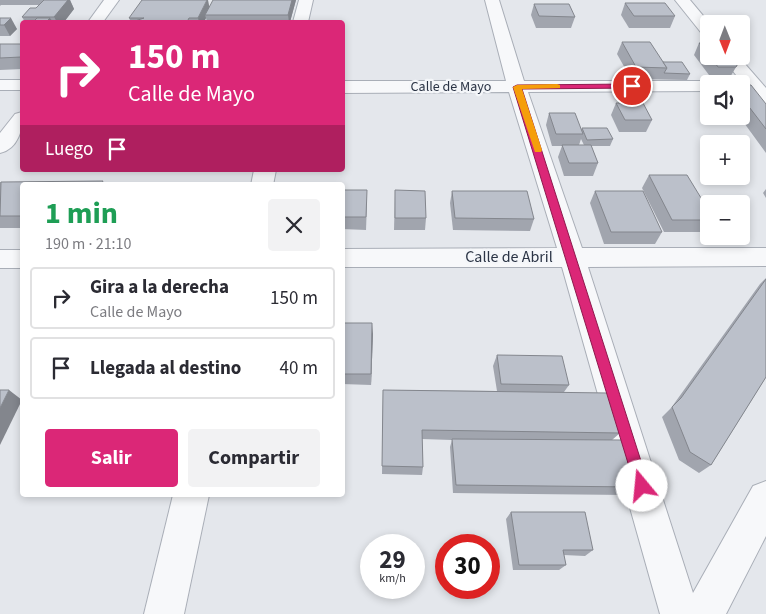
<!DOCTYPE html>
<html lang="es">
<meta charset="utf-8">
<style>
body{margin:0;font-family:"Source Sans 3",sans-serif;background:#f2f2f3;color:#2b2b33;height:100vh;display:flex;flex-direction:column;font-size:19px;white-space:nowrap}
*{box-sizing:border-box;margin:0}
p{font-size:16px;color:#7c7c81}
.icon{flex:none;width:28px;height:28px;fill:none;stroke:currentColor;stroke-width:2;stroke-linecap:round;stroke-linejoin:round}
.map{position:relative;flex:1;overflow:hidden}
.drawer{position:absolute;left:20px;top:182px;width:325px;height:315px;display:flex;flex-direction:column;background:#fff;border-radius:5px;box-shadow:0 2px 8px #0003}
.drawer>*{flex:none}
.top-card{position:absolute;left:20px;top:20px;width:325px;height:152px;border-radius:5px;box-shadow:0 2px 8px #0003;background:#db2777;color:#fff;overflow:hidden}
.needle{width:32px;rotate:179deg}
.fabs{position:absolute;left:700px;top:15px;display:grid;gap:10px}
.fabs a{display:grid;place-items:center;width:50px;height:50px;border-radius:5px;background:#fff;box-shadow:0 2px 8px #0003;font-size:25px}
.speed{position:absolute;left:360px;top:534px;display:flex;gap:10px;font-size:25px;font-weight:700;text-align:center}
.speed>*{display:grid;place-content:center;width:65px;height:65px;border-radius:50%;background:#fff;box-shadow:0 2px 8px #0003;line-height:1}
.speed small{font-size:12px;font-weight:400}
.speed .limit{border:8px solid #d22;background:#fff;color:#111}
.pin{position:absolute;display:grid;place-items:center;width:42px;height:42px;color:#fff;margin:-21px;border:2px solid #fff;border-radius:50%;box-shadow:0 1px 5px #0007}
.me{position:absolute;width:55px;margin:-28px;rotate:343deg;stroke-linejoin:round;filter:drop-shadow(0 0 4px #0008)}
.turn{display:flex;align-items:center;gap:18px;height:105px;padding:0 25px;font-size:22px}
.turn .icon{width:65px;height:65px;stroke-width:2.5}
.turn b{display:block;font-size:35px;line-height:42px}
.then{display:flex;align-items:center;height:48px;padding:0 25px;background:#0003;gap:10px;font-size:19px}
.round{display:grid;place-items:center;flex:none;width:52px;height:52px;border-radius:5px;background:#f2f2f3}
.head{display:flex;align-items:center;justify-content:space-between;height:85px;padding:0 25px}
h1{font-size:30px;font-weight:700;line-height:38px;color:#1e9e55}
.cta{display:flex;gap:10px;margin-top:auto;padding:10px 25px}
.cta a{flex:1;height:58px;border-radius:5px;background:#db2777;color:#fff;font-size:20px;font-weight:700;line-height:58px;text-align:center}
.cta a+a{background:#f2f2f3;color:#2b2b33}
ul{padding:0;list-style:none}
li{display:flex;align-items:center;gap:15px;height:62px;margin:0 10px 8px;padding:0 15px;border:2px solid #e1e1e2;border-radius:5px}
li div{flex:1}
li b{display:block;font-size:19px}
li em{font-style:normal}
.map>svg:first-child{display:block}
</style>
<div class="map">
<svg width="766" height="614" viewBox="0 0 766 614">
<rect width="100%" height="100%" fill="#e4e7ec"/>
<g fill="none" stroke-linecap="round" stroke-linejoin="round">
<defs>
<g id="minor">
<polygon points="104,0 119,0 103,22 88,22"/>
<polygon points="299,0 313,0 308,22 293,22"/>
<polygon points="485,0 499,0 524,81 709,81 717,84 709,84 709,91 528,92 582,248 766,248 766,266 588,267 693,593 753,486 766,481 766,536 726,614 660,614 562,267 342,267 342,249 557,248 509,92 342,93 342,81 506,81"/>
<polygon points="675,0 690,0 710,24 709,24 709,37 703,35"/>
<polygon points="721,56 738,56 766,88 766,106 759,104"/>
<rect x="0" y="80" width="22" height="10"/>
<path d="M22,112C24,128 18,149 0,153V133L15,114Z"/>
<polygon points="254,170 276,170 273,185 251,185"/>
<rect x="0" y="250" width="22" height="18"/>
<polygon points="173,495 209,495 184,614 144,614"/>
</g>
</defs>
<use href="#minor" stroke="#a9aeb7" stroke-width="2"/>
<use href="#minor" fill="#f7f8fa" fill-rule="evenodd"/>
</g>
<g fill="#a1a5ae" fill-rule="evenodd">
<polygon points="0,0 70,0 74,9 64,22 25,22 22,17 36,8 39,5 1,5 0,6"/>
<polygon points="296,0 290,22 207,22 206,18 204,22 131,22 129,18 210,7"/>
<polygon points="625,3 675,16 670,28 629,28 621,15"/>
<polygon points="534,4 575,17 571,28 536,28 531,15"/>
<polygon points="0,18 17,29 10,36 0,36"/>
<polygon points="622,42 690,74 687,80 631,79 617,54"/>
<polygon points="699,43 709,43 709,56 734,56 739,62 729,79 712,79 694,55"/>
<polygon points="0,44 22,44 22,69 0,70"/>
<polygon points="741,85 766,104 766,153 739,116 741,116"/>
<polygon points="616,103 652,120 646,132 619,132 611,115"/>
<path d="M549,113L581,129L613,139L610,146H591L598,163L593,176H564L558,157L562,146H552L546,125ZM581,139L584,145H579Z"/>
<polygon points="649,175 709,211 709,226 705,232 664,232 642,188"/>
<polygon points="0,182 22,185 22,228 0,228"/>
<polygon points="766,189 766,198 763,193"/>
<polygon points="342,190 367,203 366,230 342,229"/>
<polygon points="395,190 426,218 425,230 394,230"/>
<polygon points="452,191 534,219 530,231 453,230 450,203"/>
<polygon points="595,191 662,232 655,244 604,244 590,203"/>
<polygon points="766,278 766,377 711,465 699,473 679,460 662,417 671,408 760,284"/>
<polygon points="342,323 373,334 371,385 342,384"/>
<polygon points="497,355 569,385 564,392 620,433 612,440 635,487 626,495 453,493 450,447 452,440 422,439 423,467 422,475 382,474 383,390 497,391 493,366"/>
<polygon points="511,512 593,550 585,556 564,555 566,565 559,570 513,570 506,519"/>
</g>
<g fill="#83868d">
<polygon points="63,0 70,0 74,9 64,22 57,22 54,17"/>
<polygon points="207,0 208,0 210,10 205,15 206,18 204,22 199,22 198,18"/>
<polygon points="292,0 296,0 290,22 289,22 288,15"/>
<polygon points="11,18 17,29 10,36 4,25"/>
<polygon points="50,18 53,22 46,22"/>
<polygon points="372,323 373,334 371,385 371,374"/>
<polygon points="9,390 22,400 0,445 0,408"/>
</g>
<g fill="#bbc0ca" stroke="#83868d">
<polygon points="44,0 68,0 54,17 22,17 30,8 36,8"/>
<polygon points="142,0 207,0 198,18 189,18 187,22 132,22 144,18 129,18"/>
<polygon points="213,0 292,0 288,15 205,15"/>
<polygon points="625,3 665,3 675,16 634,16"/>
<polygon points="534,4 569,4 575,17 539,16"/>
<polygon points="0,18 11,18 4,25 0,25"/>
<polygon points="37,18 50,18 46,22 33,22"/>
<polygon points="622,42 650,42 667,68 636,67"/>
<polygon points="699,43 709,43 709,55"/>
<polygon points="0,44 22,44 22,56 21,57 0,58"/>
<polygon points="710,56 734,56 739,62 736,67 718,67"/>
<polygon points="663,62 682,62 690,74 664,73 667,68"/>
<polygon points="741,85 751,85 766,104 766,129 743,99 741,99"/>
<polygon points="616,103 643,103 652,120 625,120"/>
<polygon points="549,113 575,113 583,134 556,134"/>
<polygon points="582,128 607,128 613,139 587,140"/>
<polygon points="562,145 591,145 598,163 569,163"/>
<polygon points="649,175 687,175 709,211 709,220 672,220"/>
<polygon points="103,181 101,185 22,185 22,216 0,216 1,182"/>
<polygon points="342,190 367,190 366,217 342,217"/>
<polygon points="395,190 425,191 426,218 395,218"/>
<polygon points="452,191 527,191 534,219 455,218"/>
<polygon points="595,191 643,191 662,232 611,232"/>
<polygon points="766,279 766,377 711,465 690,452 672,407 681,398"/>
<polygon points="342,323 372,323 371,374 342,374"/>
<polygon points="497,355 562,356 569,385 501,384"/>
<polygon points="0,390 9,390 0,408"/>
<polygon points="383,390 608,393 620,433 422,430 423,467 382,466"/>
<polygon points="452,439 622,440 635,487 456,485"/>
<polygon points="511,512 585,512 593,550 563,550 566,565 519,565"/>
</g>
<polygon fill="#db2777" stroke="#8e194d" points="632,84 636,86 635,88 522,89 649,486 647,491 642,493 637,491 635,486 513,87 517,85"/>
<polygon fill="#f59e0b" points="557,84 560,85 560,88 522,89 542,150 541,152 535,152 513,87 517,85"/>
<g text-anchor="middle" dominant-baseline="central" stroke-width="4.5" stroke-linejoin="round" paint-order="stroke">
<g font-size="14" fill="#2b3445" stroke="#f4f6f9">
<text x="451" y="87">Calle de Mayo</text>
</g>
<g font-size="16" fill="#2b3445" stroke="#f4f6f9">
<text x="509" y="257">Calle de Abril</text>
</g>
</g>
</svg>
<div class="fabs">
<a><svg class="needle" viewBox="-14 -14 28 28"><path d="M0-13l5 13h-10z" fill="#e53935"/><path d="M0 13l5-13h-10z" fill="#7c7c81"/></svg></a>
<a><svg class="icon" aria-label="sound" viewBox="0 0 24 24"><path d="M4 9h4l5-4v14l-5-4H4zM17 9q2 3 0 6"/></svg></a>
<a>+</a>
<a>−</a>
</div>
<div class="speed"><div>29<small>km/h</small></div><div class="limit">30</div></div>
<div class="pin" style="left:632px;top:86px;background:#d93025"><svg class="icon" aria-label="arrive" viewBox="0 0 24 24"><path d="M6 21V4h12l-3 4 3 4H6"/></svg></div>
<svg class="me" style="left:642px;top:486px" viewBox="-20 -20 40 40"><circle r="19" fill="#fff"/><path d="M0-13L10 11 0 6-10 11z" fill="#db2777"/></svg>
<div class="top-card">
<div class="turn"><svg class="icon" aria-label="right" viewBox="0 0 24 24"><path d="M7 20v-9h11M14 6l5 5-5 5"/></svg><div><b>150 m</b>Calle de Mayo</div></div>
<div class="then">Luego<svg class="icon" aria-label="arrive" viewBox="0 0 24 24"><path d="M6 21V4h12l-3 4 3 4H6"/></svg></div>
</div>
<section class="drawer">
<div class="head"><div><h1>1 min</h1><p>190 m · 21:10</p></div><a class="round"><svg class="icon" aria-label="close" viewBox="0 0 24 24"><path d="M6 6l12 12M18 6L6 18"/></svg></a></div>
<ul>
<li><svg class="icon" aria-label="right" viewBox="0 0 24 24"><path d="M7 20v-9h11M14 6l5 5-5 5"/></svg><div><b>Gira a la derecha</b><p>Calle de Mayo</p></div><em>150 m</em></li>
<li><svg class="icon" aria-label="arrive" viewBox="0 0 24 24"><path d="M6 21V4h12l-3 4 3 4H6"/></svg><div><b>Llegada al destino</b></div><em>40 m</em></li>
</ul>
<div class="cta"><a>Salir</a><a>Compartir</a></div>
</section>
</div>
